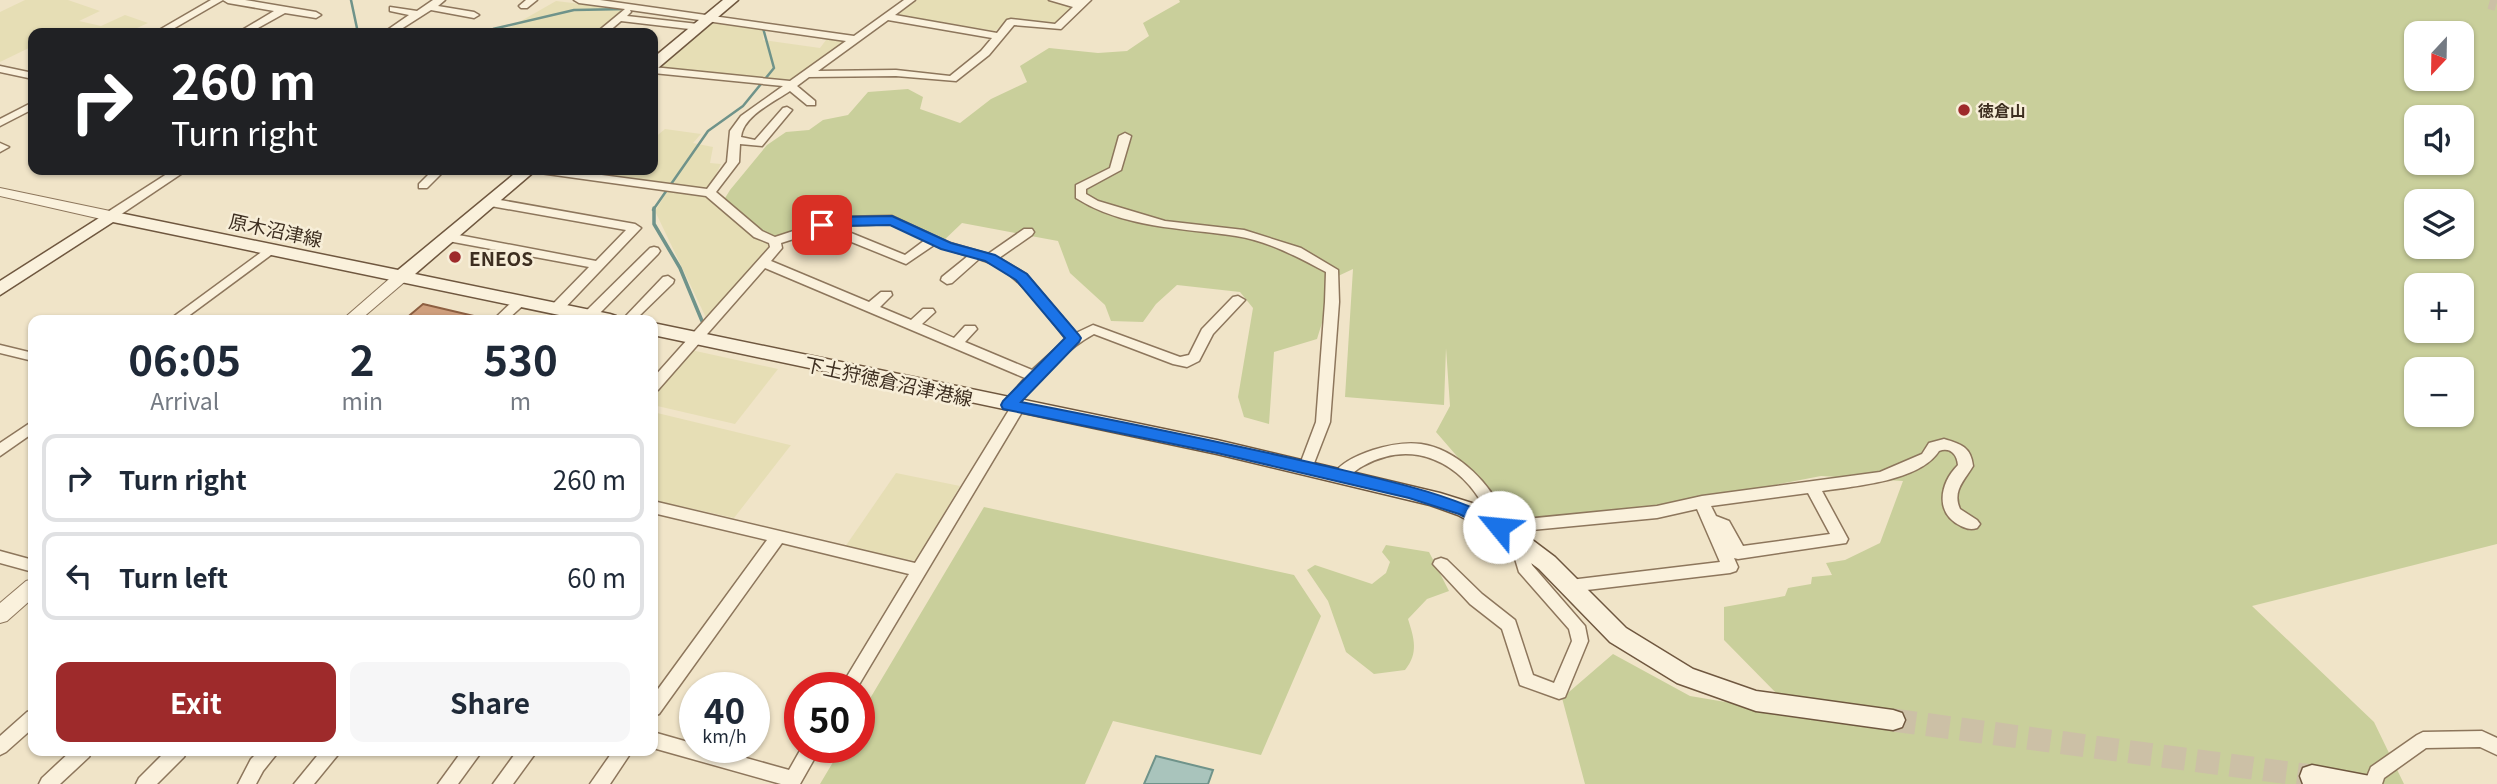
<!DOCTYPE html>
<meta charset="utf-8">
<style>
body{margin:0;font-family:Georgia,"Noto Sans JP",serif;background:#f6f6f7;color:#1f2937;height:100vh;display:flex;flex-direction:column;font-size:26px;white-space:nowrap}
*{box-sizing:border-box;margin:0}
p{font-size:23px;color:#747a83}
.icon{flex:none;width:38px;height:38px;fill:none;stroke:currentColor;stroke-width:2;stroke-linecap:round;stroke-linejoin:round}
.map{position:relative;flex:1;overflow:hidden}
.drawer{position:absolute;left:28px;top:315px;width:630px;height:441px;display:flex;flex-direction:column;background:#fff;border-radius:14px;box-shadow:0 2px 5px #0004}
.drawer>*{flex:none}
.banner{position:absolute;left:28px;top:28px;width:630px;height:147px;border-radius:14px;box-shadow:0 2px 5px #0004;background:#202124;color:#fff;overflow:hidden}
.needle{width:46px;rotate:202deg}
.fabs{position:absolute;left:2404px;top:21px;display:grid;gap:14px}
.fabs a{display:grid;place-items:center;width:70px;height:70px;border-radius:14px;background:#fff;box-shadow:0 2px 5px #0004;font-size:35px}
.speed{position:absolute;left:679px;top:672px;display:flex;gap:14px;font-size:35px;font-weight:700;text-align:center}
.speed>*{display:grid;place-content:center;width:91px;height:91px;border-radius:50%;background:#fff;box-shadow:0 2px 5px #0004;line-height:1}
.speed small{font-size:18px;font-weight:400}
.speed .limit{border:10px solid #d22;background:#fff;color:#111}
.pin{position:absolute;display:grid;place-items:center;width:60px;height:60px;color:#fff;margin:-30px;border-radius:14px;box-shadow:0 4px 10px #0006}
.me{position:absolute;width:77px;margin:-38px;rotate:298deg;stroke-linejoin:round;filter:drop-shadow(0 0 5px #0008)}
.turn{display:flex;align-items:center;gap:24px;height:147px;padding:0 28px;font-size:32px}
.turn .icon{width:91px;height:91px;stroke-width:2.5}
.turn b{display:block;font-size:49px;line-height:60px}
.eta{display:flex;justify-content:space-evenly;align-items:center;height:119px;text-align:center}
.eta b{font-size:42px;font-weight:700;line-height:49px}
.button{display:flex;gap:14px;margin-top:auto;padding:14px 28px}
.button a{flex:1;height:80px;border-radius:14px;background:#9e2a2b;color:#fff;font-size:28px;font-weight:700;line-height:80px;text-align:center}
.button a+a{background:#f6f6f7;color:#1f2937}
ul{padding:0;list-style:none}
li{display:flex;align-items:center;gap:21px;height:88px;margin:0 14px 10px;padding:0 14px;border:4px solid #e0e1e3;border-radius:14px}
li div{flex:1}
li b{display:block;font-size:26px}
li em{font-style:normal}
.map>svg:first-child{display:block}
</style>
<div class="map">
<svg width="2497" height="784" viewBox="0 0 2497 784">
<rect width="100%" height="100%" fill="#f0e4c8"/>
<g fill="#e6deb5">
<polygon points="25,0 68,0 100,11 79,21 101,26 125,15 148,23 126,33 33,33 33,46 0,62 0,12"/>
<polygon points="917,0 1080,0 1056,26 1009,19 995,31 897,15"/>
<polygon points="556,1 622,9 609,31 619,33 500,33"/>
<polygon points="713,19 764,28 763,40 820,48 829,36 848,41 792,80 656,68"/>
<polygon points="665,129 701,134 693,143 713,147 710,163 721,164 707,193 775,241 709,324 655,211 670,187 605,174 607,170 653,170 653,139"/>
<polygon points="691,350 778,369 735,424 653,405 653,398"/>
<polygon points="653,412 790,445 791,445 734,518 653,500"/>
<polygon points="896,473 960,486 916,561 845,547"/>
</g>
<g fill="#c9cf9b" fill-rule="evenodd">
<path d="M1179,0H2497V544L2252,606L2374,722L2404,784H1585L1562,698L1613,654L1690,696L1767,709L1780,697L1724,640V607L1785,596L1788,588L1811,584L1812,577L1832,575L1826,563L1845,560L1880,543L1903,481L1821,476L1636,512L1513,521L1436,432L1450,406L1446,348L1444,405L1345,397L1353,269L1336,277L1317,339L1274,352L1269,424L1244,417L1238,397L1253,308L1240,292L1177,285L1156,304L1143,322L1111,321L1105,305L1070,273L1058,241L962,223L940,244L890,219L849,217L775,241L722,203L730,190L767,145L786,132L809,130L823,120L848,115L868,92L908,89L923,97L920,109L960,123L991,99L1027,82L1020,66L1049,48L1098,53L1127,51L1149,36L1143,23L1180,2ZM2417,33H2462V79H2417ZM2417,117H2462V163H2417ZM2417,201H2462V247H2417ZM2417,285H2462V331H2417ZM2417,369H2462V415H2417Z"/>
<polygon points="984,507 1294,575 1321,616 1261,755 1113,721 1085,784 820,784 842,747 859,747 859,717"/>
<path d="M1386,545L1429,552L1449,591L1427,599L1408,619C1414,638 1419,653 1405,670L1374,674L1346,652L1328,601L1307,570L1315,565L1372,584L1386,573L1390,562L1382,552Z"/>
</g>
<polygon fill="#a9c4bc" stroke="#6f938a" stroke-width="2" points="1156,756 1213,770 1208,784 1144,784"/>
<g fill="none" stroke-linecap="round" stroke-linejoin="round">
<g stroke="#6f938a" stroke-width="2.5">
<polyline points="351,0 358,33"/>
<polyline points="438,33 493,29 574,10 627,9"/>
<polyline points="653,210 708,131 743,106 774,68 763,28"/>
</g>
<polyline stroke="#6f938a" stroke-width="3.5" points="654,208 654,224 680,268 702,321"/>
</g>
<polygon fill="#cf9f7d" stroke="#8d5f41" stroke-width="2" points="423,304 474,316 473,320 404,320"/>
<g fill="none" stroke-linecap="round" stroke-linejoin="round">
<polyline stroke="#ccc0a6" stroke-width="23" stroke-dasharray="23 11" stroke-linecap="butt" points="1893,720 2312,776"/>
<polyline stroke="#ccc0a6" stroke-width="18" stroke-dasharray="18 9" stroke-linecap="butt" points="2490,0 2497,2"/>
<defs>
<g id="minor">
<polygon points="211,0 223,0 166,33 154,33"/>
<polygon points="223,0 245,0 316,12 321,15 316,18 285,13 249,33 237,33 274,11 228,3"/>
<polygon points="433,0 445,0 438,6 474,12 479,15 474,18 431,10 395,33 383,33 409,15 390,11 390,7 417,11"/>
<polygon points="526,0 537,0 527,8 521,8 519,6"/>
<path d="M574,0H600L854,36L904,0H915L895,15L997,33L1007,20L1011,19L1055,24L1073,7L1049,0H1091L1061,29L1014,25L989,55L956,81L896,76L809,77L797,86L815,101V105H807L790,91C774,102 743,116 741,137L755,140L783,108L787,107L792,110L762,146L740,144L739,162L716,192L762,231L775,237L836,217L892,216L950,243L988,254L1024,229H1032L1034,232L1032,235L999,258L1026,274L1076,333L1093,325L1180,357L1189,355L1202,329L1233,297L1238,296L1245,300L1213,334L1199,361L1187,367L1173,364L1094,334C1063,351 1042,377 1019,402L1025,407L857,688H840L909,574L782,543L659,714L653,716V696L767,540L653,513V501L915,563L1009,410L1002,405L1025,378L765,268L658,390L653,392V378L770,247L769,243L754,237L706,196L540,173L534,170H564L707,189L727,162L730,131L741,116L783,86L653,73V67L790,81L846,41L630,10L631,12L627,16L698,24L703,27L698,30L621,21L607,33H596L625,9L579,3ZM888,20L992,38L981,51L950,76L896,70L818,71ZM890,224L925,240L905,255L834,226ZM822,230L906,264L934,245L968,256L942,277L941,280L947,284L952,283L979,259C1017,269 1042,310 1066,339L1032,370L965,342L977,329L975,326H965L954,338L922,324L935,312L933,309H923L911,320L880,307L892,295L891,292H881L869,302L771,261L782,248L781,243Z"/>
<polygon points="0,66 33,73 33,79 0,72"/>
<polygon points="33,102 33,109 0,126 0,119"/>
<path d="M1125,133L1131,136L1121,170L1086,189V194L1098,201L1165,221L1244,230L1301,248L1338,270L1339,302L1330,422L1311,471H1301L1299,467L1316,422L1325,302L1326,272C1298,257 1268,241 1236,236C1182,228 1123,228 1076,198V185L1110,168L1119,136Z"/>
<polygon points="0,143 9,147 0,152"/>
<polygon points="173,170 187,170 114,219 106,219 104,216 106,213"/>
<polygon points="433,170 445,170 427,188 419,188 419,184"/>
<polygon points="489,198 635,224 641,228 561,312 556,313 549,309 551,306 589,267 448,241 442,237 448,233 596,261 626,230 485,205 485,199"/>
<polygon points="271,245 275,246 277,249 275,252 183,320 169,320"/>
<polygon points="654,247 658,248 660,251 658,254 594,319 584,319 582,316 584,313 650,248"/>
<polygon points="668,276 674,280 673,283 635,320 622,320 663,277"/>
<polygon points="521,297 528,301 507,320 493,320 516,298"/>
<polygon points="0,345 33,353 33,361 0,353"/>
<polygon points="33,421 33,433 0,456 0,443"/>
<path d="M1944,439C1961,444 1971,447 1973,466C1964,481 1952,491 1960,509L1977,520L1980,524L1977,528C1971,530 1968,529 1961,526C1934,513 1940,483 1958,465C1957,454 1950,447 1939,451C1920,481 1856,486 1822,491L1848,539L1846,543L1738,559L1734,558L1738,567L1736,571L1730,573L1570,592L1564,590L1562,586L1564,582L1570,580L1720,562L1697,509L1657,518L1499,533L1494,531C1490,524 1490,517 1486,510C1461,462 1413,438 1363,466C1353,471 1346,482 1335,479L1333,475C1341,462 1358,455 1373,450C1389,445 1405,442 1421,444C1457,449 1495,486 1505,521L1657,506L1702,496L1880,472L1922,454L1929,443ZM1808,493L1830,534L1743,546L1729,521L1716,516L1711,506Z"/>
<polygon points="1518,536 1524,538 1532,565 1585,626 1588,641 1565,697 1559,699 1520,685 1502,629 1470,604 1433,564 1435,560 1441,558 1447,560 1482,594 1515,620 1533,675 1554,683 1572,641 1569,629 1519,572 1510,542 1512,538"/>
<polygon points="0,551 33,560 33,572 0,563"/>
<polygon points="33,710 33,728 6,752 0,755 0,736 27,712"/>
<polygon points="2482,731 2497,738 2497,755 2480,747 2426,748 2384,778 2382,784 2364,784 2371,767 2417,735 2423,732"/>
<polygon points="653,732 695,744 695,747 707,747 789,770 802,747 821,747 800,784 781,784 653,748"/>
<polygon points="71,751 92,751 89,757 60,784 39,784 42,778"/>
<polygon points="166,751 187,751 184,757 157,784 136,784 139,778"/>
<polygon points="259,751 279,751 263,771 256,784 238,784 251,759"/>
<polygon points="321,751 341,751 314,784 294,784"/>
<polygon points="462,751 482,751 458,784 438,784"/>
<polygon points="517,751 537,751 513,784 493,784"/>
<polygon points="613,751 632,751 610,784 590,784"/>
</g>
<g id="tertiary">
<polygon points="0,188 110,211 118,216 110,221 0,196"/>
<polygon points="402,271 410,276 408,279 360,320 342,320 396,273"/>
<polygon points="33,579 33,598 7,621 0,623 0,603 26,581"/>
</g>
<g id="secondary">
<polygon points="723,0 738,0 658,68 653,69 653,58"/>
<polygon points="519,170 536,170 415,274 610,314 616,316 619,320 583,320 113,222 0,295 0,281 110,211 398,270"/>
<polygon points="653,323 1217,440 1440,493 1472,503 1507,521 1555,557 1626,628 1693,669 1756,691 1893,710 1902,713 1905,720 1902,727 1893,730 1756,711 1677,683 1610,642 1539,569 1491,533 1458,515 1430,505 1217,454 653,335"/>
<polygon points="2312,765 2370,776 2374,784 2303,784 2300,776 2303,768"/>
</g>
</defs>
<use href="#minor" stroke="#8d765c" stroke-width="3"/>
<use href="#tertiary" stroke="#8d765c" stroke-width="2"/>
<use href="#secondary" stroke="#6f573f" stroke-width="3"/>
<use href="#minor" fill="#faf1dc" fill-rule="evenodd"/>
<use href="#tertiary" fill="#faf1dc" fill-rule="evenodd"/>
<use href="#secondary" fill="#faf1dc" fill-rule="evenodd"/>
</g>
<path fill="#1a73e8" stroke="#114b97" stroke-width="2" d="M892,216L951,243L995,255L1027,274L1079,335L1081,338L1079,342L1021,402C1119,421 1216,441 1313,463C1379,479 1445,491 1505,523L1508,527L1505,532L1499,534L1459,514L1409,498L1217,453L1003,409L1001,405L1003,401L1065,338L1016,280L985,261L941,249L890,225L837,226L822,229L815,225L836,217Z"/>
<g fill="#9e2a2b" stroke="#f7eed8" stroke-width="2.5">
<circle cx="1964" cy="110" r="7"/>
<circle cx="455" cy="257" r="7"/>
</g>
<g text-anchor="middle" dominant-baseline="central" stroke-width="5" stroke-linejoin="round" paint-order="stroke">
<g font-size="16" font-weight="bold" fill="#3d2e20" stroke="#f7eed8" text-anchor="start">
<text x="1978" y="110">徳倉山</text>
</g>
<g font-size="19" fill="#3d2e20" stroke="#f7eed8">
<text transform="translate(276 229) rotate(12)">原木沼津線</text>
<text transform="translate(889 380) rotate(12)">下土狩徳倉沼津港線</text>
</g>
<g font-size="19" font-weight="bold" fill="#3d2e20" stroke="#f7eed8" text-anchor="start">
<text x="469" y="257">ENEOS</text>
</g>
</g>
</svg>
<div class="fabs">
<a><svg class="needle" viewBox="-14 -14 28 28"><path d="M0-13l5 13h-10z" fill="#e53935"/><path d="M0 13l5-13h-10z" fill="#747a83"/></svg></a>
<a><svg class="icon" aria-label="sound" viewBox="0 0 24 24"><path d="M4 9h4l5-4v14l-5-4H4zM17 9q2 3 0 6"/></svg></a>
<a><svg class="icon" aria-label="layers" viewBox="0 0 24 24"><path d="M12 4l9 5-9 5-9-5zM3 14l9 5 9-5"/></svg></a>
<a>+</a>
<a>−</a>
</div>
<div class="speed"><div>40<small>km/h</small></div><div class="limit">50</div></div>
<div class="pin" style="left:822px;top:225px;background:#d93025"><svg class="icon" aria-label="arrive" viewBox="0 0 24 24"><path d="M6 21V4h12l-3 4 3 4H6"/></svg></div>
<svg class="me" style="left:1499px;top:527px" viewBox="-20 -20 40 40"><circle r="19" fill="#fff"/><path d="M0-13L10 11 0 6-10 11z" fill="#1a73e8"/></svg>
<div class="banner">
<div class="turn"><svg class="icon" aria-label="right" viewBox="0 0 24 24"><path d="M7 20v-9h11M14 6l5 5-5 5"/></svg><div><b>260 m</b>Turn right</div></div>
</div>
<section class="drawer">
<div class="eta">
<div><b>06:05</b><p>Arrival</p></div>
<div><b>2</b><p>min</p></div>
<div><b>530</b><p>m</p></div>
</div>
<ul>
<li><svg class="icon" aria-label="right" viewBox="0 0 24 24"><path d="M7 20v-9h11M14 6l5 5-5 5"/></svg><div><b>Turn right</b></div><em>260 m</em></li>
<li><svg class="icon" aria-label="left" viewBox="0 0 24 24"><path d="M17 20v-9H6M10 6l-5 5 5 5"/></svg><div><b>Turn left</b></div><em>60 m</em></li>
</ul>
<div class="button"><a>Exit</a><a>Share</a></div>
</section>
</div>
